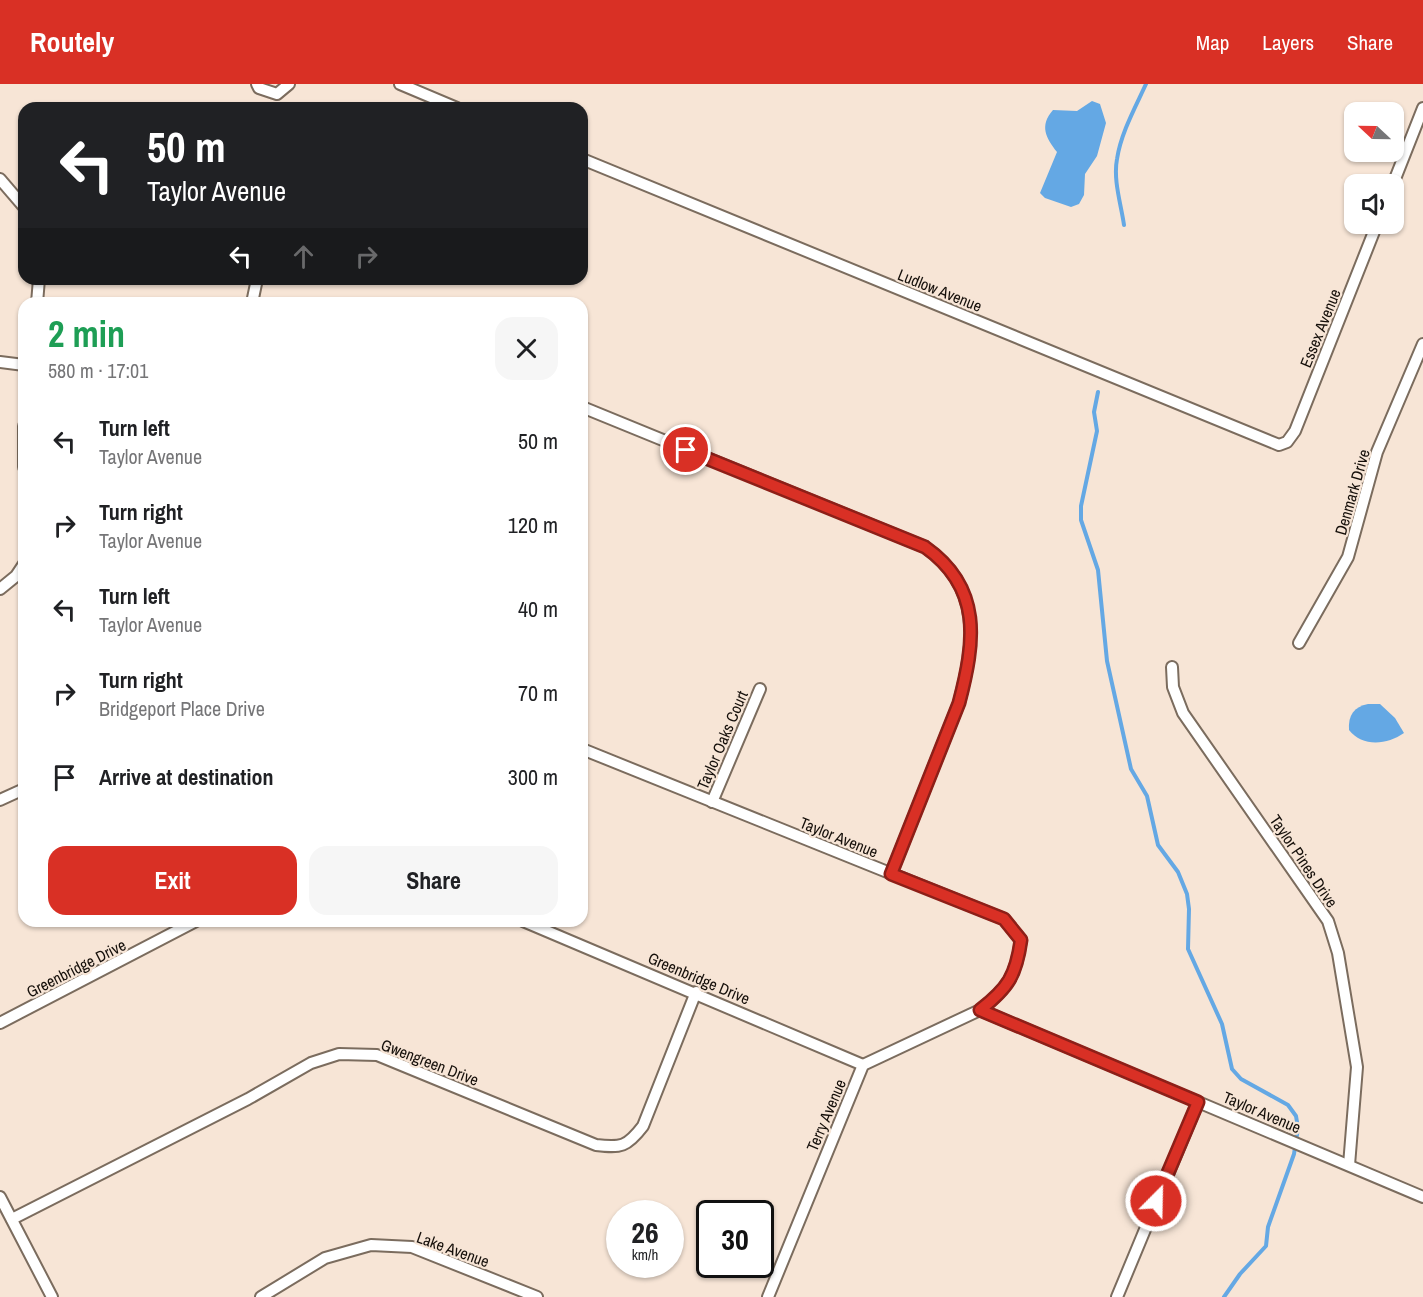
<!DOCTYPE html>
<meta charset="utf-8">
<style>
body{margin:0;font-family:"Archivo Narrow",sans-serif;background:#f6f6f6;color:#202124;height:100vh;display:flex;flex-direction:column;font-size:22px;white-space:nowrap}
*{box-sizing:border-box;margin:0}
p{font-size:20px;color:#757577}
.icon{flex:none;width:33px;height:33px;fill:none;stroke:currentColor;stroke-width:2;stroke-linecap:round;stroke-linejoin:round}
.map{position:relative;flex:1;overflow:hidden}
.sheet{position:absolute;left:18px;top:213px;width:570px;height:630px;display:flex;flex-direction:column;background:#fff;border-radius:18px;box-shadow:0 2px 4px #0004}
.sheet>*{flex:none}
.hud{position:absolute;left:18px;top:18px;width:570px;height:183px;border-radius:18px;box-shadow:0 2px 4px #0004;background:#202124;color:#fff;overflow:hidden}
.needle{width:39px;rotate:292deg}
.tools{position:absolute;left:1344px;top:18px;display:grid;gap:12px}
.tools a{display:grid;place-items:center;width:60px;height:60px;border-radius:12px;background:#fff;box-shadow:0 2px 4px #0004;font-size:30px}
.speed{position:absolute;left:606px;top:1116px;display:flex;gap:12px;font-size:30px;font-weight:700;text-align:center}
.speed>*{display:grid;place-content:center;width:78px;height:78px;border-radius:50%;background:#fff;box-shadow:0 2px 4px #0004;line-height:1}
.speed small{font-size:15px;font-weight:400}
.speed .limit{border:3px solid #111;border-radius:9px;background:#fff;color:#111}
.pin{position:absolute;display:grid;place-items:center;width:51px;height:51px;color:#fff;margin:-26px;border:3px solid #fff;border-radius:50%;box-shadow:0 2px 6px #0007}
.me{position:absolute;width:66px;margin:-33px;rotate:23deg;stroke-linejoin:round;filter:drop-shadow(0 0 4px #0008)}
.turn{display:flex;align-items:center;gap:21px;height:126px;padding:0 30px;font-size:27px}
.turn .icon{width:78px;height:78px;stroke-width:2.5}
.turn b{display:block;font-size:42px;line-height:51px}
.lanes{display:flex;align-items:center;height:57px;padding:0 30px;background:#0003;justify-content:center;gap:30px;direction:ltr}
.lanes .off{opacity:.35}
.round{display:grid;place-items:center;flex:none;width:63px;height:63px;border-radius:18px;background:#f6f6f6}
.overview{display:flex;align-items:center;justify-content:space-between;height:102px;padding:0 30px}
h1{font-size:36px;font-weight:700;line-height:45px;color:#1e9e55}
.action{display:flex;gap:12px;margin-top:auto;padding:12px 30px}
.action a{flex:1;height:69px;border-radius:18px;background:#d93025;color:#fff;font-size:24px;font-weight:700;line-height:69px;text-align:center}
.action a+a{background:#f6f6f6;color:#202124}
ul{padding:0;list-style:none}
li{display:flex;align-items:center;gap:18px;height:84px;padding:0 30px}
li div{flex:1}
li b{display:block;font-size:22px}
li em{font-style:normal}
header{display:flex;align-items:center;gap:36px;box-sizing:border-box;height:84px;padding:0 30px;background:#d93025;color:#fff}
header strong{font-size:28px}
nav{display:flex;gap:33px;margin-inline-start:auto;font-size:21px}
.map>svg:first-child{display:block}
</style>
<header>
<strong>Routely</strong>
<nav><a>Map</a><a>Layers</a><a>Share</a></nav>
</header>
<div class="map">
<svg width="1423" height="1213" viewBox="0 0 1423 1213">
<rect width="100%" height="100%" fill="#f7e5d6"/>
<g fill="#64a8e4">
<path d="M1092,17L1100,20L1106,39L1097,72L1085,90L1084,111L1079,120L1071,123L1045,114L1040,109L1057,68C1046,54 1039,42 1053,26L1077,27Z"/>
<path d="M1368,620H1380L1395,634L1404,649C1387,661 1362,663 1349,646C1348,631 1354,623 1368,620Z"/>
</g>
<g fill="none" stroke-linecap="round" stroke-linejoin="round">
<g stroke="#64a8e4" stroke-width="4">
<path d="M1124,141C1121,120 1113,96 1117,75C1121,49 1135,24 1146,0"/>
<polyline points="1098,308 1094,328 1097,347 1081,422 1081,436 1098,486 1107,577 1131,685 1147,712 1158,761 1178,788 1187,810 1189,825 1188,865 1222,940 1232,985 1241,995 1288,1021 1296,1032 1298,1044 1294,1070 1268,1143 1266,1162 1240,1190 1224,1213"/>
</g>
<defs>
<g id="street">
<polyline points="257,0 259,4 277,10 289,0"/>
<polyline points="400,0 457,24"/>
<polyline points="582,75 1279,361 1287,358 1295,347 1377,140"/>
<polyline points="0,95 24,123"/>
<polyline points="1393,100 1423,24"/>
<polyline points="37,219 39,195"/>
<polyline points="252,219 257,195"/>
<polyline points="0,278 24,281"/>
<path d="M582,323L925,463C982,503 975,558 959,619L891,790"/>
<polyline points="24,342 24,383"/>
<polyline points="0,505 16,492 24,480"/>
<polyline points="1299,559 1348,473 1377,368 1423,260"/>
<polyline points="1172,583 1173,603 1183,629 1328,837 1338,869 1357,983 1349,1081"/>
<path d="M582,665L1004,835L1021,856C1016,892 1008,904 980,926L1423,1113"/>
<polyline points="0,716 24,705"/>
<polyline points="712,718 760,605"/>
<polyline points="523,837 863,981"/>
<polyline points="0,939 196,837"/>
<polyline points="0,1113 52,1213"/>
<path d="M12,1135L248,1015L311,979L339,970L377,971L596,1061C621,1064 627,1063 643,1042L696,908"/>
<polyline points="261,1213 325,1174 371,1161 412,1163 537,1213"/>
<polyline points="768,1213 863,981 980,926"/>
<polyline points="1117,1213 1198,1018"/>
</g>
</defs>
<use href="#street" stroke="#7b6c5e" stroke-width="14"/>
<use href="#street" stroke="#fff" stroke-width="10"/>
</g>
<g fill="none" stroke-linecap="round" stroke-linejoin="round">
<defs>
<path id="route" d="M686,366L925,463C983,504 975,558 959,619L891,790L1004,835L1021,856C1016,892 1008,904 980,926L1198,1018L1156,1117"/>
</defs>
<use href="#route" stroke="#8d1f18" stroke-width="15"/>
<use href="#route" stroke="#d93025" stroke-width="10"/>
</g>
<g text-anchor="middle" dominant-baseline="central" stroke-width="4.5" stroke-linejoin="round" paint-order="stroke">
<g font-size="16" fill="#150f0a" stroke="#f7e5d6">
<text transform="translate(940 206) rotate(22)">Ludlow Avenue</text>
<text transform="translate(1320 244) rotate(-68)">Essex Avenue</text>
<text transform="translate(1352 408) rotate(-74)">Denmark Drive</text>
<text transform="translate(722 656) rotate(-67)">Taylor Oaks Court</text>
<text transform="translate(839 753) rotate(22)">Taylor Avenue</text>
<text transform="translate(1304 777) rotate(56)">Taylor Pines Drive</text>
<text transform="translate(76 884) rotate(-27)">Greenbridge Drive</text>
<text transform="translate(699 894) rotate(23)">Greenbridge Drive</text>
<text transform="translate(430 978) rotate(21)">Gwengreen Drive</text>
<text transform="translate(1262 1028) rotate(23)">Taylor Avenue</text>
<text transform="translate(826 1031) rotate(-67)">Terry Avenue</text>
<text transform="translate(453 1165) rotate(20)">Lake Avenue</text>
</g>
</g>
</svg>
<div class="tools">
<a><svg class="needle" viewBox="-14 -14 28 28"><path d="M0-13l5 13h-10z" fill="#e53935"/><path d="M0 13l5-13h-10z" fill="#757577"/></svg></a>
<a><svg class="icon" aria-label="sound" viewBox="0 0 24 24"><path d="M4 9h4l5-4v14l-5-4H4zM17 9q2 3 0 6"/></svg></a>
</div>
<div class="speed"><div>26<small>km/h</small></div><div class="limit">30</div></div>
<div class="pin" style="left:686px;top:366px;background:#d93025"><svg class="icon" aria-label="arrive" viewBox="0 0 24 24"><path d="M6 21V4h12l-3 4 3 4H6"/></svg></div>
<svg class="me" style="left:1156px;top:1117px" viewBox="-20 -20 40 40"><circle r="17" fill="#d93025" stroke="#fff" stroke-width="3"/><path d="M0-11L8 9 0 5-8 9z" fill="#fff"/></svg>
<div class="hud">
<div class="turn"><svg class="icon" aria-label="left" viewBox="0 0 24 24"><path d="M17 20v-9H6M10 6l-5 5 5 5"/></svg><div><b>50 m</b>Taylor Avenue</div></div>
<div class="lanes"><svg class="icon" aria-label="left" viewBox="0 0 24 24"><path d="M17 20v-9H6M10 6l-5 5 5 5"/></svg><svg class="icon off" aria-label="ahead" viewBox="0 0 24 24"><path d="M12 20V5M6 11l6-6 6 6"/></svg><svg class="icon off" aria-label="right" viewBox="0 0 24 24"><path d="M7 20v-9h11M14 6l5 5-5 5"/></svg></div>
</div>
<section class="sheet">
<div class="overview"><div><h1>2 min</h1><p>580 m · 17:01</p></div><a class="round"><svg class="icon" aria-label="close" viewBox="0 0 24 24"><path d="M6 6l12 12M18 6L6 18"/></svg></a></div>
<ul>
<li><svg class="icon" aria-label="left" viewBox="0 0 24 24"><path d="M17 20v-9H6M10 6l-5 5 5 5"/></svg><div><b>Turn left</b><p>Taylor Avenue</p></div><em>50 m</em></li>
<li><svg class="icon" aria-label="right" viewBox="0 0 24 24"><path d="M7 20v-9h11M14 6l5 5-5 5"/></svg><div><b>Turn right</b><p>Taylor Avenue</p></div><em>120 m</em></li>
<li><svg class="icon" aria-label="left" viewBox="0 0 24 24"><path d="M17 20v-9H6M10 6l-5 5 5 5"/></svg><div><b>Turn left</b><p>Taylor Avenue</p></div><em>40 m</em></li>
<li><svg class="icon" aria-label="right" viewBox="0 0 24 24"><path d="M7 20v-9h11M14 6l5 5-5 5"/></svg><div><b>Turn right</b><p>Bridgeport Place Drive</p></div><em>70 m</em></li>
<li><svg class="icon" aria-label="arrive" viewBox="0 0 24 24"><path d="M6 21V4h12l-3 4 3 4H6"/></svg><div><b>Arrive at destination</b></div><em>300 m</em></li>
</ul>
<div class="action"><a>Exit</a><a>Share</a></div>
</section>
</div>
